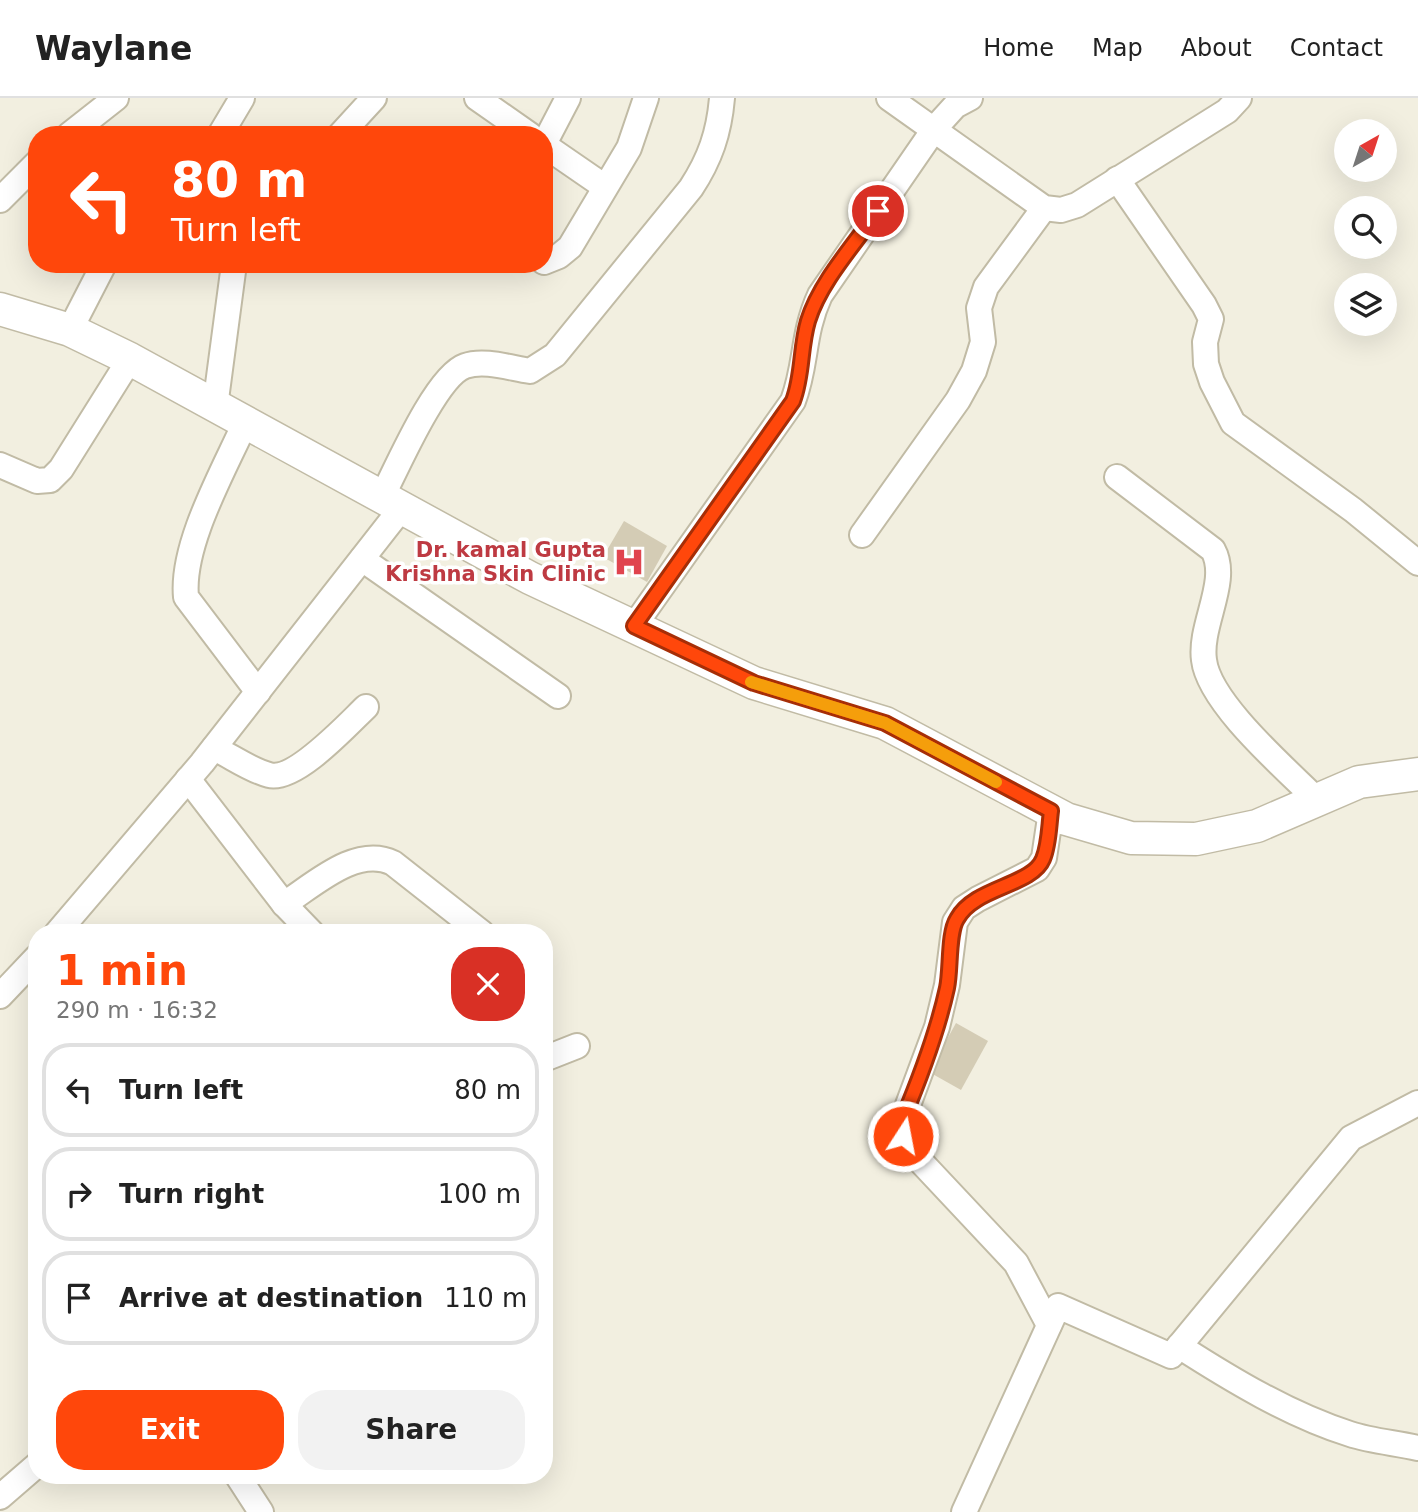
<!DOCTYPE html>
<meta charset="utf-8">
<style>
body{margin:0;font-family:"DejaVu Sans",sans-serif;background:#f2f2f2;color:#222;height:100vh;display:flex;flex-direction:column;font-size:26px;white-space:nowrap}
*{box-sizing:border-box;margin:0}
p{font-size:23px;color:#767676}
.icon{flex:none;width:38px;height:38px;fill:none;stroke:currentColor;stroke-width:2;stroke-linecap:round;stroke-linejoin:round}
.map{position:relative;flex:1;overflow:hidden}
.panel{position:absolute;left:28px;top:826px;width:525px;height:560px;display:flex;flex-direction:column;background:#fff;border-radius:28px;box-shadow:0 7px 28px #0002}
.panel>*{flex:none}
.hud{position:absolute;left:28px;top:28px;width:525px;height:147px;border-radius:28px;box-shadow:0 7px 28px #0002;background:#ff470b;color:#fff;overflow:hidden}
.needle{width:46px;rotate:39deg}
.controls{position:absolute;left:1334px;top:21px;display:grid;gap:14px}
.controls a{display:grid;place-items:center;width:63px;height:63px;border-radius:50%;background:#fff;box-shadow:0 7px 28px #0002;font-size:35px}
.pin{position:absolute;display:grid;place-items:center;width:60px;height:60px;color:#fff;margin:-30px;border:4px solid #fff;border-radius:50%;box-shadow:0 2px 7px #0007}
.me{position:absolute;width:77px;margin:-38px;rotate:11deg;stroke-linejoin:round;filter:drop-shadow(0 0 5px #0008)}
.turn{display:flex;align-items:center;gap:24px;height:147px;padding:0 28px;font-size:32px}
.turn .icon{width:91px;height:91px;stroke-width:2.5}
.turn b{display:block;font-size:49px;line-height:60px}
.round{display:grid;place-items:center;flex:none;width:74px;height:74px;border-radius:28px;background:#f2f2f2}
.head{display:flex;align-items:center;justify-content:space-between;height:119px;padding:0 28px}
h1{font-size:42px;font-weight:700;line-height:52px;color:#ff470b}
.button{display:flex;gap:14px;margin-top:auto;padding:14px 28px}
.button a{flex:1;height:80px;border-radius:28px;background:#ff470b;color:#fff;font-size:28px;font-weight:700;line-height:80px;text-align:center}
.button a+a{background:#f2f2f2;color:#222}
ul{padding:0;list-style:none}
li{display:flex;align-items:center;gap:21px;height:94px;margin:0 14px 10px;padding:0 14px;border:4px solid #e0e0e0;border-radius:28px}
li div{flex:1}
li b{display:block;font-size:26px}
li em{font-style:normal}
header{display:flex;align-items:center;gap:42px;box-sizing:border-box;height:98px;padding:0 35px;background:#fff;border-bottom:2px solid #e0e0e0}
header strong{font-size:33px}
nav{display:flex;gap:38px;margin-inline-start:auto;font-size:24px}
.map>svg:first-child{display:block}
</style>
<header>
<strong>Waylane</strong>
<nav><a>Home</a><a>Map</a><a>About</a><a>Contact</a></nav>
</header>
<div class="map">
<svg width="1418" height="1414" viewBox="0 0 1418 1414">
<rect width="100%" height="100%" fill="#f2efe0"/>
<g fill="#d4ccb5">
<polygon points="624,423 667,448 647,484 603,459"/>
<polygon points="956,925 988,943 961,992 929,974"/>
</g>
<g fill="none" stroke-linecap="round" stroke-linejoin="round">
<defs>
<g id="minor">
<polyline points="477,0 530,37"/>
<polyline points="889,0 1044,110 1061,112 1077,107 1227,13 1239,0"/>
<polyline points="69,37 116,0"/>
<polyline points="220,37 242,0"/>
<polyline points="340,37 374,0"/>
<polyline points="544,46 568,0"/>
<polyline points="544,47 605,89"/>
<polyline points="1117,81 1204,207 1211,221 1205,244 1206,266 1212,284 1233,325 1353,412 1418,465"/>
<polyline points="0,102 37,65"/>
<polyline points="544,164 559,158 570,149 629,50 646,0"/>
<polyline points="70,232 104,166"/>
<polyline points="215,309 234,166"/>
<path d="M245,325C223,374 181,447 186,499L258,594"/>
<polyline points="0,367 37,383 50,382 61,371 130,261"/>
<path d="M1117,379L1213,452C1230,483 1199,527 1204,562C1209,605 1286,671 1317,702"/>
<path d="M381,401C396,372 436,278 465,268C484,261 510,270 530,273L555,257L691,90C710,61 719,35 722,0"/>
<polyline points="862,437 958,302 974,273 983,244 979,210 986,189 1044,110"/>
<polyline points="362,461 558,598"/>
<path d="M634,528L793,303C807,266 802,236 820,197L935,30L955,8L970,0"/>
<path d="M214,650C231,658 250,672 269,677C295,684 347,627 366,609"/>
<polyline points="188,681 284,806 312,835"/>
<path d="M284,806C314,787 356,747 393,765L482,835"/>
<polyline points="57,835 202,665 400,412"/>
<polyline points="0,898 37,859"/>
<polyline points="544,961 577,948"/>
<polyline points="1049,1227 1016,1165 908,1050 902,1023 937,929 947,887 955,824 964,810 978,801 1037,771 1044,760 1051,713"/>
<path d="M1179,1248C1232,1282 1290,1317 1350,1336C1371,1343 1396,1345 1418,1350"/>
<polyline points="237,1377 261,1414"/>
<polyline points="0,1399 37,1367"/>
<polyline points="964,1414 1058,1208 1171,1258 1351,1040 1418,1005"/>
</g>
<polyline id="tertiary" points="0,211 70,232 130,261 530,480 754,585 885,625 1066,721 1131,740 1196,741 1257,728 1359,684 1418,676"/>
</defs>
<use href="#minor" stroke="#c1bba5" stroke-width="28"/>
<use href="#tertiary" stroke="#c1bba5" stroke-width="35"/>
<use href="#minor" stroke="#fff" stroke-width="24"/>
<use href="#tertiary" stroke="#fff" stroke-width="32"/>
</g>
<g fill="none" stroke-linecap="round" stroke-linejoin="round">
<defs>
<path id="route" d="M878,113C854,147 820,184 808,223C800,250 803,277 793,303L634,528L754,585L885,625L1051,713C1049,728 1049,747 1043,761C1032,788 974,789 957,821C948,835 951,872 947,890C937,936 920,980 902,1023L903,1038"/>
</defs>
<use href="#route" stroke="#a62e07" stroke-width="18"/>
<use href="#route" stroke="#ff470b" stroke-width="12"/>
<polyline stroke="#f59e0b" stroke-width="12" points="751,584 885,625 996,684"/>
</g>
<defs>
<symbol id="hospital-bare" viewBox="-9 -9 18 18"><path d="M-5-5h3v3.5h4V-5h3V5h-3V1.5h-4V5h-3Z" fill="#e0444e" stroke="#fff" stroke-width="2.5" paint-order="stroke"/></symbol>
</defs>
<g fill-rule="evenodd">
<use href="#hospital-bare" x="607" y="442" width="44" height="44"/>
</g>
<g text-anchor="middle" dominant-baseline="central" stroke-width="7" stroke-linejoin="round" paint-order="stroke">
<g font-size="21" font-weight="bold" fill="#be3a42" stroke="#fff" text-anchor="end">
<text x="606" y="452">Dr. kamal Gupta<tspan x="606" dy="24">Krishna Skin Clinic</tspan></text>
</g>
</g>
</svg>
<div class="controls">
<a><svg class="needle" viewBox="-14 -14 28 28"><path d="M0-13l5 13h-10z" fill="#e53935"/><path d="M0 13l5-13h-10z" fill="#767676"/></svg></a>
<a><svg class="icon" aria-label="search" viewBox="0 0 24 24"><circle cx="10" cy="10" r="6"/><path d="M15 15l6 6"/></svg></a>
<a><svg class="icon" aria-label="layers" viewBox="0 0 24 24"><path d="M12 4l9 5-9 5-9-5zM3 14l9 5 9-5"/></svg></a>
</div>
<div class="pin" style="left:878px;top:113px;background:#d93025"><svg class="icon" aria-label="arrive" viewBox="0 0 24 24"><path d="M6 21V4h12l-3 4 3 4H6"/></svg></div>
<svg class="me" style="left:903px;top:1038px" viewBox="-20 -20 40 40"><circle r="17" fill="#ff470b" stroke="#fff" stroke-width="3"/><path d="M0-11L8 9 0 5-8 9z" fill="#fff"/></svg>
<div class="hud">
<div class="turn"><svg class="icon" aria-label="left" viewBox="0 0 24 24"><path d="M17 20v-9H6M10 6l-5 5 5 5"/></svg><div><b>80 m</b>Turn left</div></div>
</div>
<section class="panel">
<div class="head"><div><h1>1 min</h1><p>290 m · 16:32</p></div><a class="round" style="background:#d93025;color:#fff"><svg class="icon" aria-label="close" viewBox="0 0 24 24"><path d="M6 6l12 12M18 6L6 18"/></svg></a></div>
<ul>
<li><svg class="icon" aria-label="left" viewBox="0 0 24 24"><path d="M17 20v-9H6M10 6l-5 5 5 5"/></svg><div><b>Turn left</b></div><em>80 m</em></li>
<li><svg class="icon" aria-label="right" viewBox="0 0 24 24"><path d="M7 20v-9h11M14 6l5 5-5 5"/></svg><div><b>Turn right</b></div><em>100 m</em></li>
<li><svg class="icon" aria-label="arrive" viewBox="0 0 24 24"><path d="M6 21V4h12l-3 4 3 4H6"/></svg><div><b>Arrive at destination</b></div><em>110 m</em></li>
</ul>
<div class="button"><a>Exit</a><a>Share</a></div>
</section>
</div>
